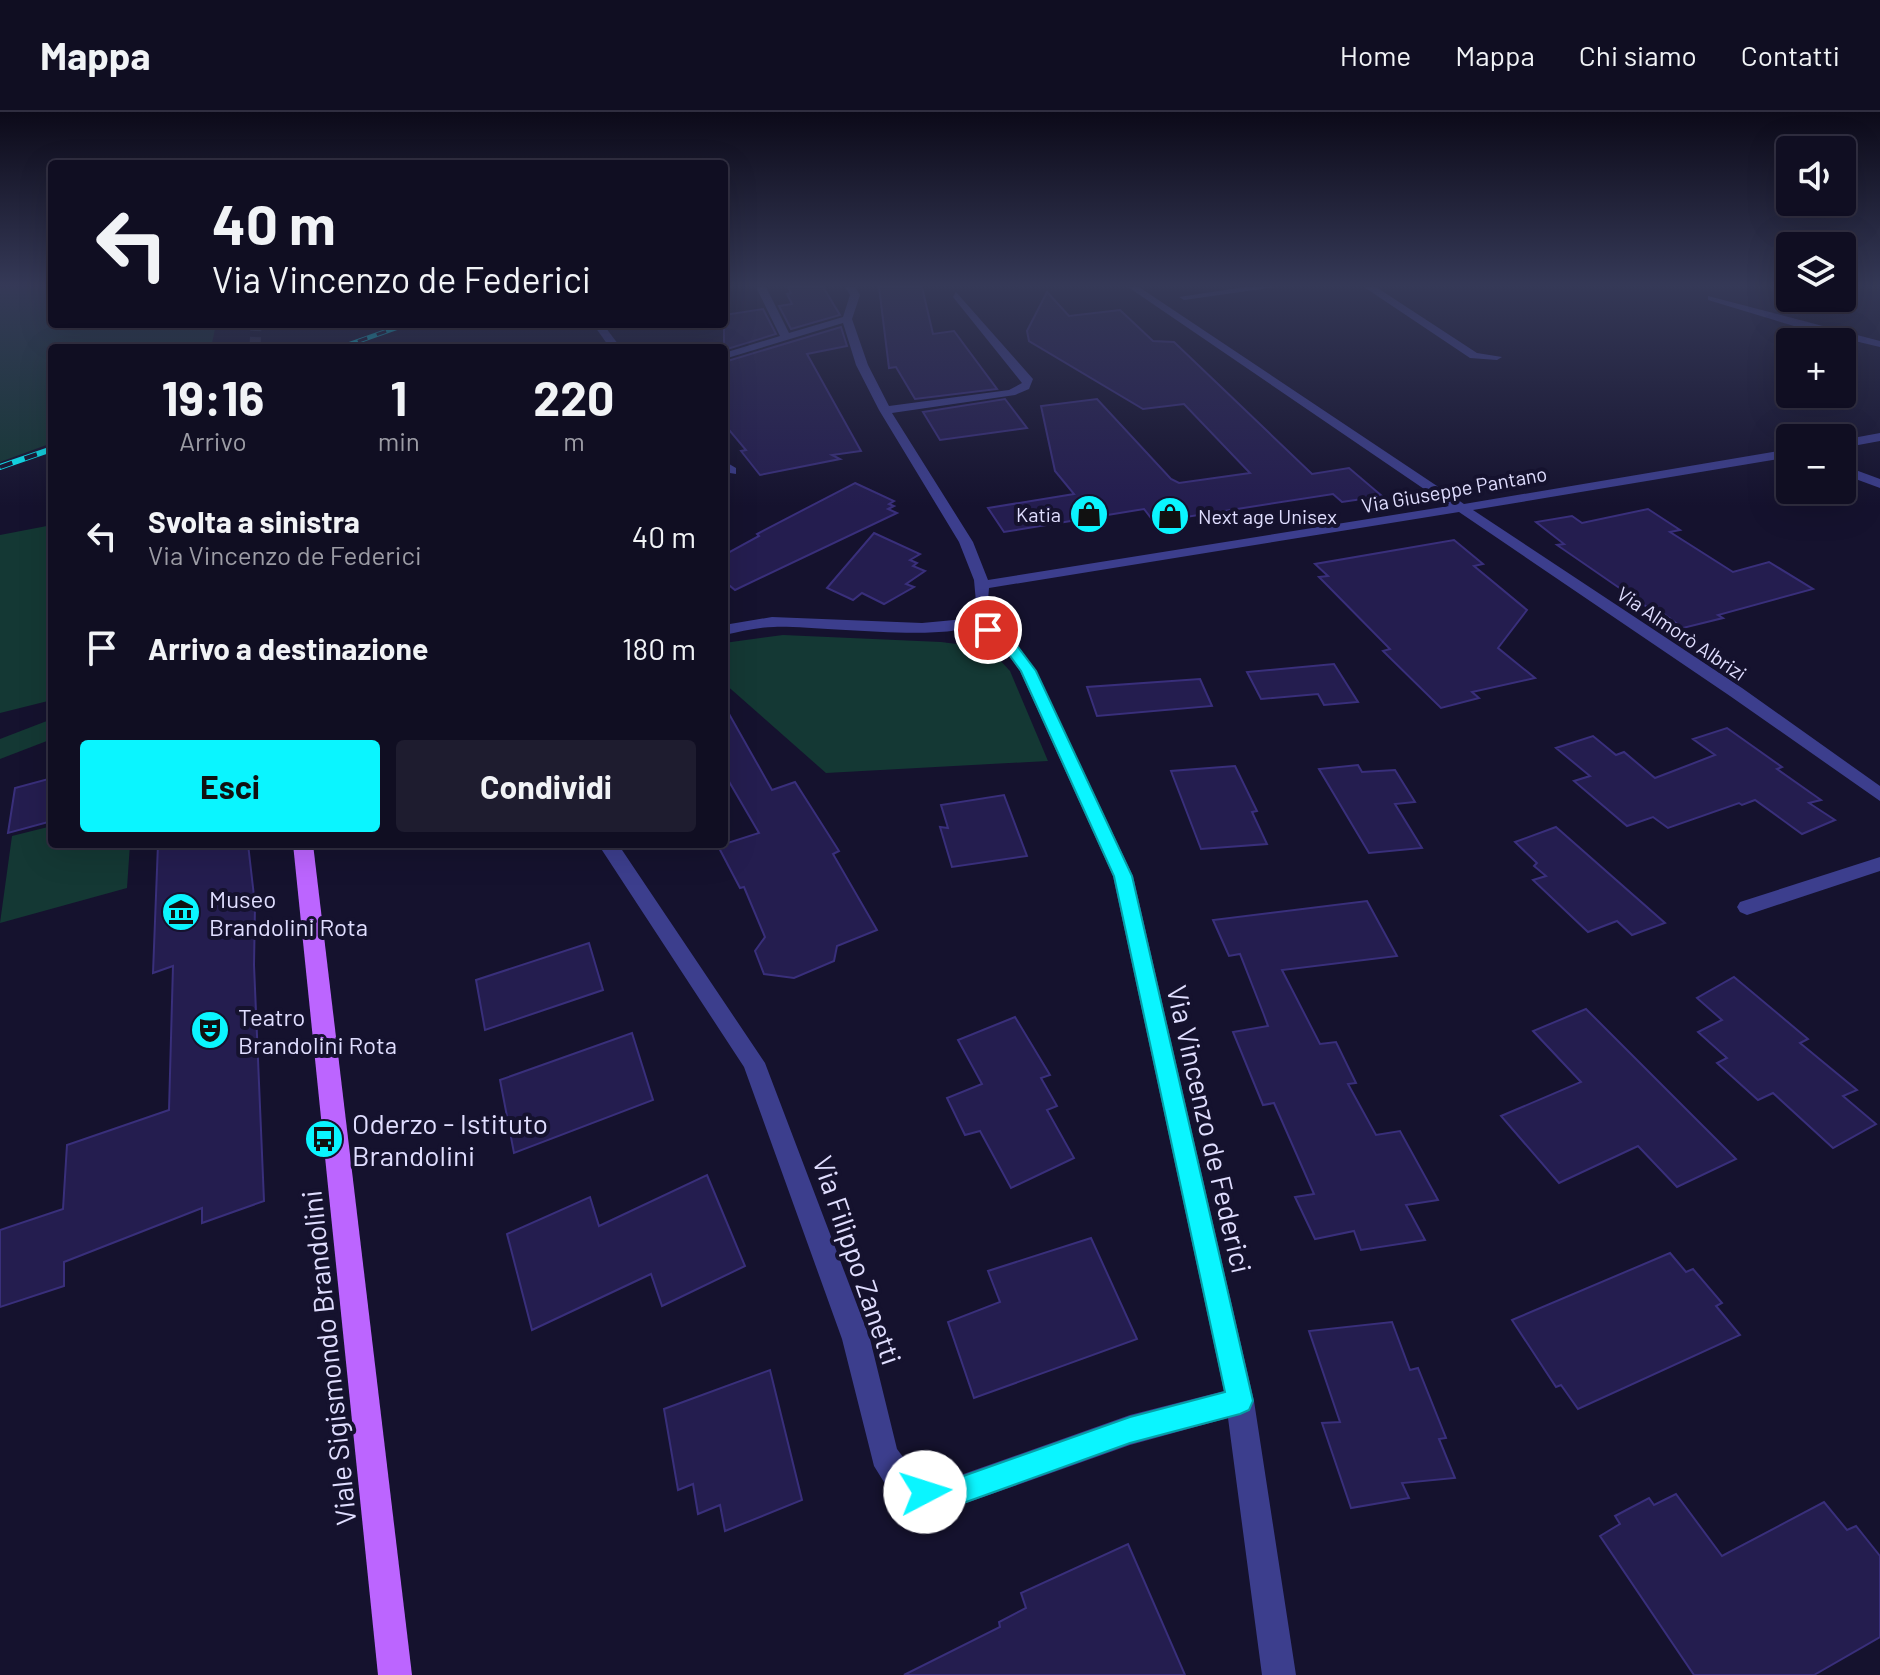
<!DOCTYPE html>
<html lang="it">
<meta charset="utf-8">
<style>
body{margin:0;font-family:Barlow,sans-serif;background:#1e1c2f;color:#f1f3f6;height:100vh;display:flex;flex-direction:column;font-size:30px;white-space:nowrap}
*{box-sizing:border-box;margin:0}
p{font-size:26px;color:#9c9ca5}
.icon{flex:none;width:44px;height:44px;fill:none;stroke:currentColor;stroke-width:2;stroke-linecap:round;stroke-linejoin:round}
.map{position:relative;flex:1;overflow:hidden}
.side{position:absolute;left:48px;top:232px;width:680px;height:504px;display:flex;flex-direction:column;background:#100e22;border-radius:8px;box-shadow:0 8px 32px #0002,0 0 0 2px #302e40}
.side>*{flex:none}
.top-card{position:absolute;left:48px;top:48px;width:680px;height:168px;border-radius:8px;box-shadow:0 8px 32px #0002,0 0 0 2px #302e40;background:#100e22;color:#f1f3f6;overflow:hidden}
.tools{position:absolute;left:1776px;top:24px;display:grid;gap:16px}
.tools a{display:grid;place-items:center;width:80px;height:80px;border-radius:8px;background:#100e22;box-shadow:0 8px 32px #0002,0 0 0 2px #302e40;font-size:40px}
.pin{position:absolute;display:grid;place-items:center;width:68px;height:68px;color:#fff;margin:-34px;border:4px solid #fff;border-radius:50%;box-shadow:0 2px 8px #0007}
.me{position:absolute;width:88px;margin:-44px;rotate:85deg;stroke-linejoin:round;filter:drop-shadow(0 0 6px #0008)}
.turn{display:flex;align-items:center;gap:28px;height:168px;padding:0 32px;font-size:36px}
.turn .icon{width:104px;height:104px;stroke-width:2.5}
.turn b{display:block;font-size:56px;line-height:68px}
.eta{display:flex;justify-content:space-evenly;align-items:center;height:136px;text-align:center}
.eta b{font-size:48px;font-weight:700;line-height:56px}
.action{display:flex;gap:16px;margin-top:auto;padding:16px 32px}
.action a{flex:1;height:92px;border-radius:8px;background:#0af5ff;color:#111;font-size:32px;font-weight:700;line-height:92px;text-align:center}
.action a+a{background:#1e1c2f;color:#f1f3f6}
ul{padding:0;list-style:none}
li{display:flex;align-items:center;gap:24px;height:112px;padding:0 32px}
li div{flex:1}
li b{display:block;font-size:30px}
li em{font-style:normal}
header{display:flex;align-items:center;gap:48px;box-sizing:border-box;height:112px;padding:0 40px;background:#100e22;border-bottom:2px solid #302e40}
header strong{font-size:38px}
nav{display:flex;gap:44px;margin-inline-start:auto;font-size:28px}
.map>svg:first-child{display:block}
</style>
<header>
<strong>Mappa</strong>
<nav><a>Home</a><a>Mappa</a><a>Chi siamo</a><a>Contatti</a></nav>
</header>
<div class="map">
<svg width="1880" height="1563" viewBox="0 0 1880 1563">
<rect width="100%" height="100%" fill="#15122e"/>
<g fill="#143834">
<polygon points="52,175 52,212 216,212 211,236 52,236 52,331 0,350 0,176"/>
<polygon points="52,413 52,588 0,601 0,423"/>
<polygon points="783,523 941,530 980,535 997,545 1010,559 1048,649 826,661 724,571 724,531"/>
<polygon points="52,607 52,627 0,647 0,627"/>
<polygon points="52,714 52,732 130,732 127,776 0,811 12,724"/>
</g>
<g fill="#241d4f" stroke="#392f7b" stroke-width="2">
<polygon points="788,175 823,175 840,203 791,217 779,194 792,192 787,182 791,181"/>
<polygon points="879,175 922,175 933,222 954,219 997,277 915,287 896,255 889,256"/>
<polygon points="1047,180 1069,204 1120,198 1153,229 1174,230 1312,362 1349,356 1382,384 1342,390 1333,382 1154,410 1144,397 1004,420 988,396 1074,382 1055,359 1041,294 1097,287 1171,367 1179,371 1250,361 1184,292 1143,297 1029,229 1027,219"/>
<polygon points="763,197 776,222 724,238 724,203"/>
<polygon points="841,215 847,234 807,242 861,339 832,343 840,347 760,363 741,339 746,338 724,312 724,250"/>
<polygon points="1005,287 1027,316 940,328 923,300"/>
<polygon points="855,371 894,389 889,392 894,394 888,397 897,401 735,478 724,469 724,443 759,424 757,422"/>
<polygon points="1648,397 1680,418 1670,420 1733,460 1769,450 1813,477 1718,503 1723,506 1683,516 1653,494 1647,495 1557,433 1564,432 1536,410 1572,404 1582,411"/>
<polygon points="874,421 920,442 910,448 917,451 913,454 925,459 906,472 914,475 884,492 862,481 853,488 827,476"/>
<polygon points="1454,428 1483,452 1474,454 1527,498 1498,536 1535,566 1472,580 1479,586 1441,596 1383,539 1390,537 1319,465 1328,464 1315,452"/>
<polygon points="1334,552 1358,590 1324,593 1318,582 1261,587 1247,560"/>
<polygon points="1200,567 1212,594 1097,604 1087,575"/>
<polygon points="724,593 772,678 795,670 839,739 833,742 877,818 837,834 834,849 794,866 764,862 755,839 765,825 744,775 740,776 718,734 759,721 724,661"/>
<polygon points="1727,616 1782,655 1777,657 1821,688 1809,691 1835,708 1802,722 1755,688 1742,693 1739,691 1668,716 1653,705 1627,714 1574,669 1590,664 1556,636 1593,624 1616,643 1624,640 1655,666 1715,643 1693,627"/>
<polygon points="1358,653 1362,660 1395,658 1415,690 1395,692 1422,736 1369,741 1319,657"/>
<polygon points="1235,654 1257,699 1252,700 1267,732 1201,737 1171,659"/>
<polygon points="52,666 52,709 8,721 15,676"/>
<polygon points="1004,683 1027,744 952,755 940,715 948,716 941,693"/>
<polygon points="1556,715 1665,811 1632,823 1617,809 1588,820 1533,768 1546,764 1534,754 1537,751 1515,730"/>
<polygon points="158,732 248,732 255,793 254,853 264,1089 202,1111 202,1096 64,1150 64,1174 0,1195 0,1118 63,1097 67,1033 169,998 173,854 153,861"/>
<polygon points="1367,789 1397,844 1282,858 1320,932 1336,930 1356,971 1348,972 1376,1023 1400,1019 1438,1088 1406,1093 1425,1128 1361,1138 1354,1119 1315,1127 1295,1085 1314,1082 1274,991 1263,993 1233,920 1268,914 1264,903 1240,842 1229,844 1213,808"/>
<polygon points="589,831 603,878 485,918 476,868"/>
<polygon points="1734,865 1808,927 1800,931 1857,978 1843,984 1876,1012 1833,1036 1773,981 1758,988 1717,951 1727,946 1698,920 1722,908 1697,886"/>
<polygon points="1586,897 1736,1047 1677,1075 1638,1034 1559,1071 1501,1004 1581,970 1533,919"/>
<polygon points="1015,905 1050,963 1041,966 1057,994 1047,998 1074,1046 1011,1076 980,1019 965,1023 947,986 982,972 958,928"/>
<polygon points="632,921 653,988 514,1041 500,968"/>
<polygon points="707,1063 745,1154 662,1194 651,1162 532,1218 507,1122 590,1085 599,1114"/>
<polygon points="1091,1126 1137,1227 974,1286 948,1210 1000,1190 988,1159"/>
<polygon points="1670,1141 1686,1160 1693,1157 1722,1191 1716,1194 1740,1223 1578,1297 1561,1273 1556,1275 1512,1208"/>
<polygon points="1392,1210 1410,1258 1418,1256 1446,1326 1439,1327 1455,1366 1402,1371 1409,1386 1351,1396 1322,1311 1340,1310 1309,1219"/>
<polygon points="770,1258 802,1388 725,1419 720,1393 698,1402 693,1372 678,1378 664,1297"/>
<polygon points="1676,1382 1722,1444 1824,1390 1847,1418 1856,1414 1880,1444 1880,1525 1814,1563 1694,1563 1600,1424 1620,1412 1615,1404 1649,1386 1654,1393"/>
<polygon points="1128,1432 1185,1563 904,1563 1000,1515 999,1510 1026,1496 1021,1481"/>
</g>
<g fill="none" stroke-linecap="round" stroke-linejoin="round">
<polyline stroke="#33314d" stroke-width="11" stroke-dasharray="11 6" stroke-linecap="butt" points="255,236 256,212"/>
<g fill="#3c3e8d" fill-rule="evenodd">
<polygon points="756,175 766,175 789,221 843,205 850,183 845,175 855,175 860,183 852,207 868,253 889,294 1009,278 1022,271 953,185 956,180 1033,267 1029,277 1015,283 892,301 973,430 988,468 1449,394 1128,175 1139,175 1464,392 1790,337 1790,345 1473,398 1742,576 1880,674 1880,689 1730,584 1459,400 989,476 987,501 977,501 974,468 959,430 879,298 856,253 843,211 724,247 724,241 780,224"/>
<polygon points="1245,175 1276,175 1184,188 1179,185"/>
<polygon points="1364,175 1376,175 1477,241 1502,245 1497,248 1470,246"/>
<polygon points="1708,184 1880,229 1880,235 1804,217 1708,188"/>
<polygon points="593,212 603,212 621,236 610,236"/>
<polygon points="406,233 411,234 412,236 401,236"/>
<polygon points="1880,321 1880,329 1842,336 1842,328"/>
<polygon points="724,349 736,356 736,362 724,360"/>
<polygon points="1842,353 1880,367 1880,376 1842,362"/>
<path d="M772,505L922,511L965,507L973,512C950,531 811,513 774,515C757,515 740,520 724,523V513Z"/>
<polygon points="988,513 1016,531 1036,559 1133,764 1254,1289 1296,1563 1262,1563 1228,1306 1130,1333 955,1395 925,1395 914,1391 887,1375 874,1354 842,1227 744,955 598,732 618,732 765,951 870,1227 897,1337 909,1353 928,1365 955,1365 1130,1303 1224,1279 1113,764 1020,559 1004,537 980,518"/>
<polygon points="1880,745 1880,759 1747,803 1740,800 1737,795 1740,790"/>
</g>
<polygon fill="#bc65ff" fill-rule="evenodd" points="293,732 313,732 412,1563 378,1563"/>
<defs>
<polyline id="rail-far1" points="339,236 407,212"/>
<polyline id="rail" points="0,355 52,337"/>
</defs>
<use href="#rail-far1" stroke="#0af5ff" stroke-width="5"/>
<use href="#rail" stroke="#0af5ff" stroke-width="6"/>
<use href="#rail-far1" stroke="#15122e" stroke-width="3" stroke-dasharray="10" stroke-linecap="butt"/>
<use href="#rail" stroke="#15122e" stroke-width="4" stroke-dasharray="13" stroke-linecap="butt"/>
</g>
<linearGradient id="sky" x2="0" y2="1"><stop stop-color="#0c0a19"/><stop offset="0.44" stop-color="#353957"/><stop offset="1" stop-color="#353957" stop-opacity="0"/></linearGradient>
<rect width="1880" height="394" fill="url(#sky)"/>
<polygon fill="#0af5ff" stroke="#069fa6" stroke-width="2" points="988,514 1015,531 1036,559 1132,764 1253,1289 1249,1298 1240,1302 1130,1331 955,1394 925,1394 915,1390 911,1380 915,1371 925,1367 955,1367 1130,1305 1225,1280 1114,764 1021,559 1005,537 983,521 981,518"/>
<defs>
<symbol id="shop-disc" viewBox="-11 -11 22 22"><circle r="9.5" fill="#0af5ff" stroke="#15122e"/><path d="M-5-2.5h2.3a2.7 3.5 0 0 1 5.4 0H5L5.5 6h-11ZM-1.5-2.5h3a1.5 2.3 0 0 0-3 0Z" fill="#111"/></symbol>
<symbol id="museum-disc" viewBox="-11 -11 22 22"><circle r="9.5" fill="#0af5ff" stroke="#15122e"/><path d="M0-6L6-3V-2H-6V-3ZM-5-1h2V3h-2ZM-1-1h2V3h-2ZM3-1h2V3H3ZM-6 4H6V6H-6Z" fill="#111"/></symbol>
<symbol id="theatre-disc" viewBox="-11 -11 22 22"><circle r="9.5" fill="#0af5ff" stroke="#15122e"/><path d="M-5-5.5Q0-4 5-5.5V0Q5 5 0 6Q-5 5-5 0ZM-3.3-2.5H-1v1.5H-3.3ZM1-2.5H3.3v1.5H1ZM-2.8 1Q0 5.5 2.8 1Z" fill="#111"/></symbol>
<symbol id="bus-disc" viewBox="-11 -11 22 22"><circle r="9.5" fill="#0af5ff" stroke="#15122e"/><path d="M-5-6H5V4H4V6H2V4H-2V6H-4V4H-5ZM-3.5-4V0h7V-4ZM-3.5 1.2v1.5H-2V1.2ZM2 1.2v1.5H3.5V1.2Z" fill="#111"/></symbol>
</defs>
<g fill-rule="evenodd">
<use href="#shop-disc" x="1067" y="380" width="44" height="44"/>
<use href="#shop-disc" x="1148" y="382" width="44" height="44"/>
<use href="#museum-disc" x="159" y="778" width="44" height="44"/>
<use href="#theatre-disc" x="188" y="896" width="44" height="44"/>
<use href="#bus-disc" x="302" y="1005" width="44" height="44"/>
</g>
<g text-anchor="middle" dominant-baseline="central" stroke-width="8" stroke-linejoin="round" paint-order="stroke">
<g font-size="20" fill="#e0deff" stroke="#15122e">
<text transform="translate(1454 377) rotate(-10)">Via Giuseppe Pantano</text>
<text transform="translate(1682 521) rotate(34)">Via Almorò Albrizi</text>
</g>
<g font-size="20" fill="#e0deff" stroke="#15122e" text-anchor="end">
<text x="1061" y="402">Katia</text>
<text x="1198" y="404" text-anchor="start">Next age Unisex</text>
</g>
<g font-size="24" fill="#e0deff" stroke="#15122e" text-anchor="start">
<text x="209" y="786">Museo<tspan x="209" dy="28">Brandolini Rota</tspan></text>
<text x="238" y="904">Teatro<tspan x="238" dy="28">Brandolini Rota</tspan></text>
</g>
<g font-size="28" fill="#e0deff" stroke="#15122e" text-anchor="start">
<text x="352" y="1011">Oderzo - Istituto<tspan x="352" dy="32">Brandolini</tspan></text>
</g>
<g font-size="28" fill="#e0deff" stroke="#15122e">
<text transform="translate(1210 1017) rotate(77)">Via Vincenzo de Federici</text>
<text transform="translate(858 1148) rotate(71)">Via Filippo Zanetti</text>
<text transform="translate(328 1246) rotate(-96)">Viale Sigismondo Brandolini</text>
</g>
</g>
</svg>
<div class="tools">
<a><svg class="icon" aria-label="sound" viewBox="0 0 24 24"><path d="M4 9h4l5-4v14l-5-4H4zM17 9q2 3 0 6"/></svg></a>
<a><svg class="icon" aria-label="layers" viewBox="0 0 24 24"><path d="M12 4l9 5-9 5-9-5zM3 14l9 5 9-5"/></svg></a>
<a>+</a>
<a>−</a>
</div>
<div class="pin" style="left:988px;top:518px;background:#d93025"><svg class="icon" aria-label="arrive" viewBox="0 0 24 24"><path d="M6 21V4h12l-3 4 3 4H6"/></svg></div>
<svg class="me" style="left:925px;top:1380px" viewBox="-20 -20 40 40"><circle r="19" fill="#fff"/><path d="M0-13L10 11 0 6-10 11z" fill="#0af5ff"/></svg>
<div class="top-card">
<div class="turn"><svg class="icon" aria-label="left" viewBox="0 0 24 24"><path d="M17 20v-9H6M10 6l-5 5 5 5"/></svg><div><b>40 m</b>Via Vincenzo de Federici</div></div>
</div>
<section class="side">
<div class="eta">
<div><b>19:16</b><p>Arrivo</p></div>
<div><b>1</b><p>min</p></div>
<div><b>220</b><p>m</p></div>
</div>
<ul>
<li><svg class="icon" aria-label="left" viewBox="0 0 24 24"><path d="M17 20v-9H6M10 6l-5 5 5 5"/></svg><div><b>Svolta a sinistra</b><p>Via Vincenzo de Federici</p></div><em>40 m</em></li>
<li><svg class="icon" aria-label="arrive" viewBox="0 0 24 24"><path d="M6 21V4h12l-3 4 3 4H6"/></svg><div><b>Arrivo a destinazione</b></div><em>180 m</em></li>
</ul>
<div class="action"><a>Esci</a><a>Condividi</a></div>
</section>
</div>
